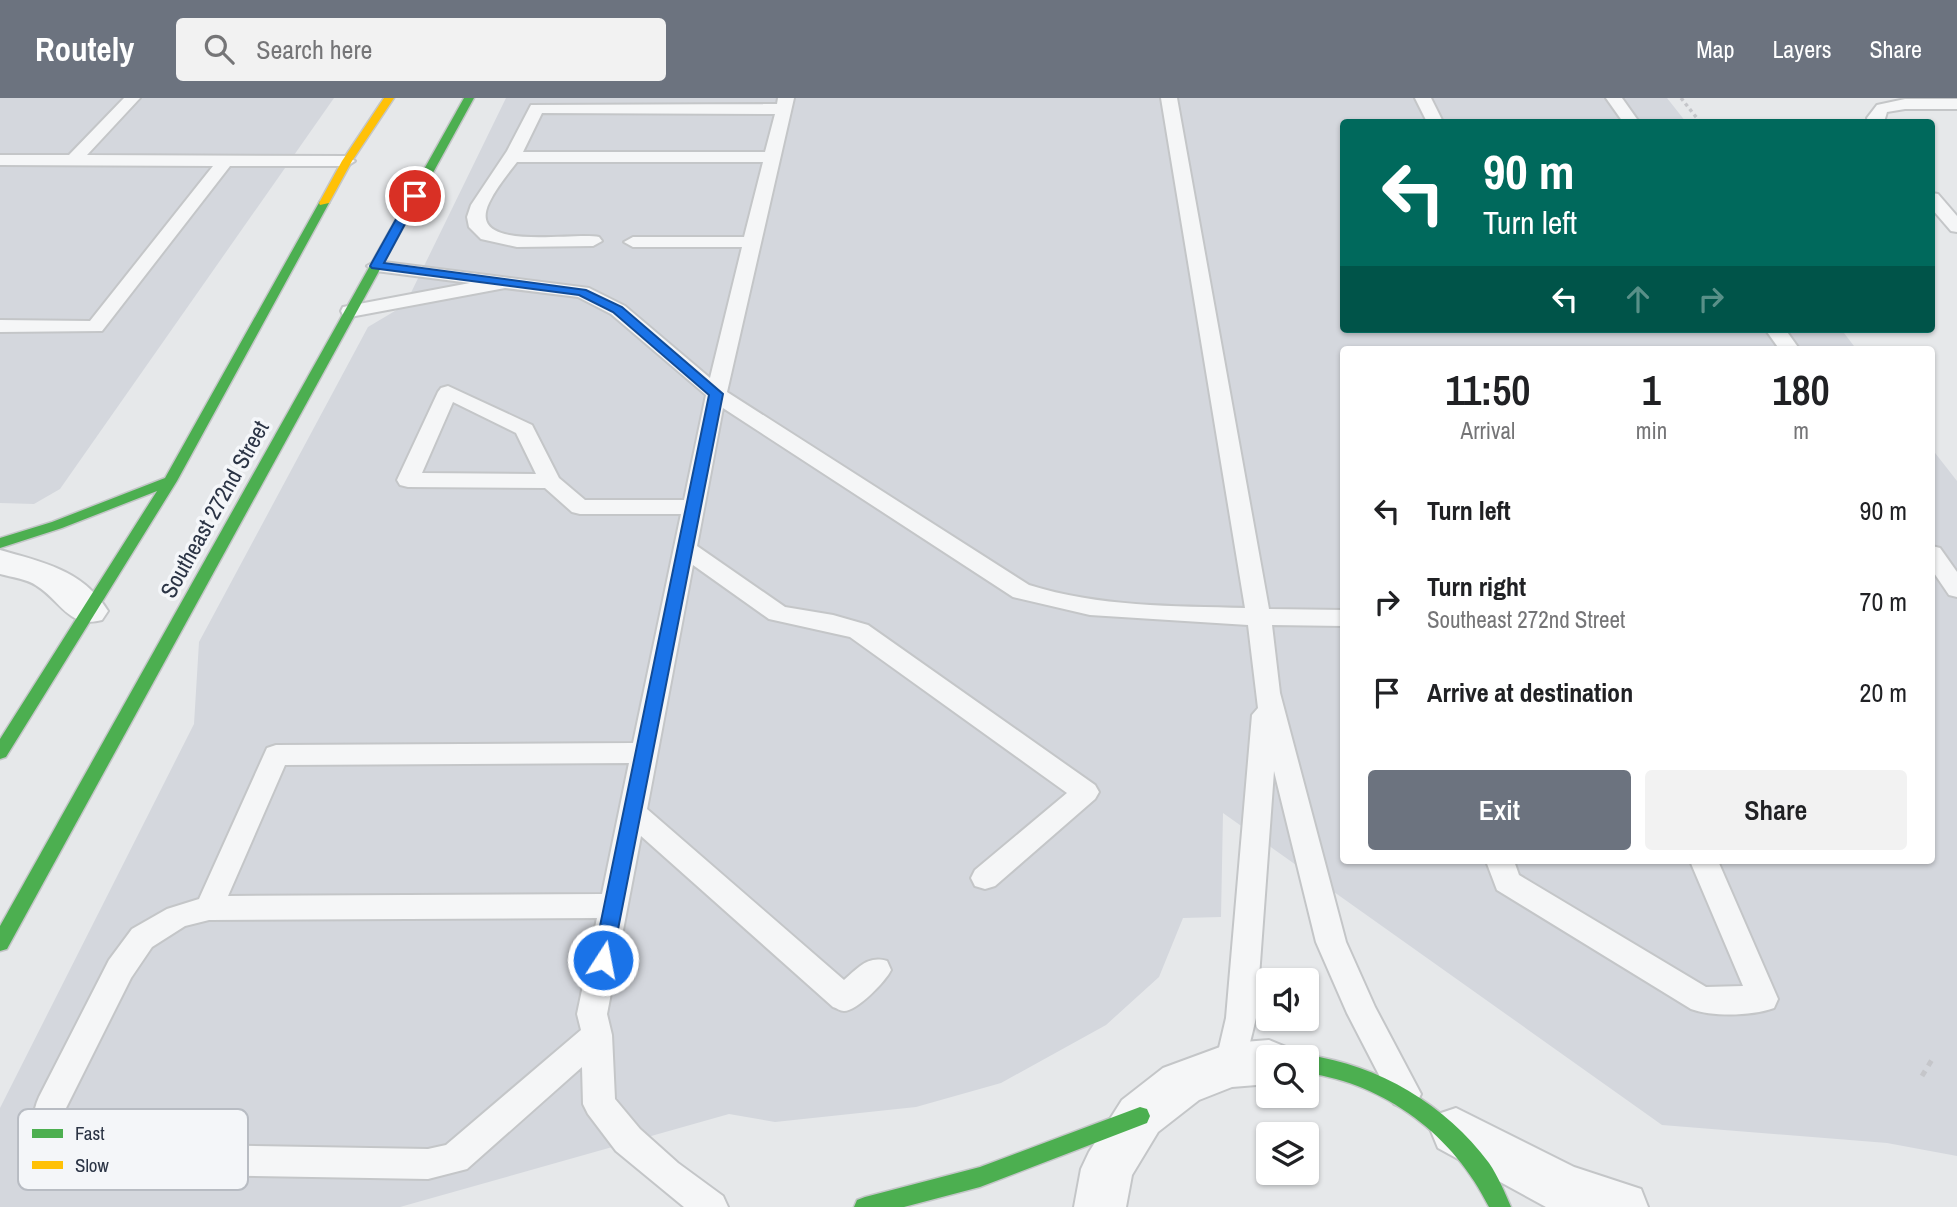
<!DOCTYPE html>
<style>
body{margin:0;font-family:"Archivo Narrow",sans-serif;background:#f2f2f2;color:#202124;height:100vh;display:flex;flex-direction:column;font-size:26px;white-space:nowrap}
*{box-sizing:border-box;margin:0}
p{font-size:23px;color:#757577}
.icon{flex:none;width:38px;height:38px;fill:none;stroke:currentColor;stroke-width:2;stroke-linecap:round;stroke-linejoin:round}
.map{position:relative;flex:1;overflow:hidden}
.sheet{position:absolute;left:1340px;top:248px;width:595px;height:518px;display:flex;flex-direction:column;background:#fff;border-radius:7px;box-shadow:0 2px 5px #0004}
.sheet>*{flex:none}
.banner{position:absolute;left:1340px;top:21px;width:595px;height:214px;border-radius:7px;box-shadow:0 2px 5px #0004;background:#00695c;color:#fff;overflow:hidden}
.buttons{position:absolute;left:1256px;top:870px;display:grid;gap:14px}
.buttons a{display:grid;place-items:center;width:63px;height:63px;border-radius:7px;background:#fff;box-shadow:0 2px 5px #0004;font-size:35px}
.pin{position:absolute;display:grid;place-items:center;width:60px;height:60px;color:#fff;margin:-30px;border:4px solid #fff;border-radius:50%;box-shadow:0 2px 7px #0007}
.me{position:absolute;width:77px;margin:-38px;rotate:11deg;stroke-linejoin:round;filter:drop-shadow(0 0 5px #0008)}
.turn{display:flex;align-items:center;gap:24px;height:147px;padding:0 28px;font-size:32px}
.turn .icon{width:91px;height:91px;stroke-width:2.5}
.turn b{display:block;font-size:49px;line-height:60px}
.lanes{display:flex;align-items:center;height:66px;padding:0 28px;background:#0003;justify-content:center;gap:35px;direction:ltr}
.lanes .off{opacity:.35}
.eta{display:flex;justify-content:space-evenly;align-items:center;height:119px;text-align:center}
.eta b{font-size:42px;font-weight:600;line-height:49px}
.cta{display:flex;gap:14px;margin-top:auto;padding:14px 28px}
.cta a{flex:1;height:80px;border-radius:7px;background:#6c737f;color:#fff;font-size:28px;font-weight:600;line-height:80px;text-align:center}
.cta a+a{background:#f2f2f2;color:#202124}
ul{padding:0;list-style:none}
li{display:flex;align-items:center;gap:21px;height:91px;padding:0 28px}
li div{flex:1}
li b{display:block;font-size:26px}
li em{font-style:normal}
header{display:flex;align-items:center;gap:42px;box-sizing:border-box;height:98px;padding:0 35px;background:#6c737f;color:#fff}
header strong{font-size:33px}
nav{display:flex;gap:38px;margin-inline-start:auto;font-size:24px}
.search{width:490px;height:63px;background:#f2f2f2;display:flex;align-items:center;gap:18px;box-sizing:border-box;padding:0 24px;border-radius:7px;color:#757577;font-size:26px}
.map>svg:first-child{display:block}
</style>
<header>
<strong>Routely</strong>
<div class="search"><svg class="icon" aria-label="search" viewBox="0 0 24 24"><circle cx="10" cy="10" r="6"/><path d="M15 15l6 6"/></svg>Search here</div>
<nav><a>Map</a><a>Layers</a><a>Share</a></nav>
</header>
<div class="map">
<svg width="1957" height="1109" viewBox="0 0 1957 1109">
<rect width="100%" height="100%" fill="#e6e8ea"/>
<g fill="#d4d7dd">
<polygon points="0,0 334,0 60,391 34,406 0,405"/>
<polygon points="506,0 1667,0 1686,24 1344,24 1344,231 1841,231 1857,252 1344,252 1344,763 1932,763 1932,351 1957,383 1957,1058 1887,1045 1662,1027 1223,715 1221,819 1183,820 1159,879 1106,927 1001,985 916,1009 775,1024 729,1016 400,1109 0,1109 0,1010 194,626 199,544 368,229 405,207"/>
</g>
<g fill="none" stroke-linecap="round" stroke-linejoin="round">
<defs>
<g id="lane">
<polygon points="124,0 140,0 87,57 347,58 355,63 347,68 230,68 102,233 0,234 0,222 90,223 213,68 0,67 0,57 69,57"/>
<path d="M778,0H794L727,294L1029,487C1098,509 1174,508 1245,510L1161,0H1177L1269,511L1344,512V528L1272,527L1280,595L1346,844L1375,909L1421,996L1416,1006L1405,1010L1394,1006L1347,915L1316,844L1274,673L1256,920L1242,977L1231,981L1220,977L1215,967L1226,920L1252,617L1258,610L1248,527L1090,517L1013,499L723,310L697,448L785,509L833,517L868,527L1095,687L1099,694L1095,701L995,788L985,791L975,788L971,780L975,772L1067,695L850,539L769,521L693,467L647,711L844,882C858,870 868,857 887,863L891,872C886,883 857,913 844,913C840,913 837,910 833,909L641,738L607,916L612,937L615,1001L640,1031L678,1065L723,1098L728,1109H684L616,1053L588,1016L583,1006L582,969L467,1071L428,1081L70,1075C39,1063 25,1029 39,999L109,862L132,831L167,811L199,801L267,650L276,647L633,645L681,416H580L572,414L545,390L408,389L400,387L397,382L438,294L441,290L448,288L532,327L559,380L585,402H684L706,297L611,216L578,199L505,190L350,219L343,217L341,213L343,209L470,185L376,173L367,168L376,163L589,190L625,208L710,280L742,149H633L624,144L633,139H744L763,64H517C507,77 496,90 489,105C465,156 576,133 599,139L602,143L593,148L517,149L481,141L469,129L467,119L471,107L507,53L531,7L777,6ZM542,15L775,16L765,54H523ZM453,304L516,335L536,376L422,375ZM629,665L602,796L228,798L285,667ZM597,820L577,916L581,932L446,1047L428,1051L76,1045L66,1033V1010L131,880L152,849L185,828L209,822Z"/>
<polygon points="1415,0 1431,0 1443,24 1427,24"/>
<polygon points="1606,0 1622,0 1639,24 1623,24"/>
<polygon points="1905,1 1957,1 1957,11 1905,11 1887,14 1884,24 1868,24 1867,20 1877,7"/>
<polygon points="1932,95 1938,96 1957,118 1957,134 1951,133 1932,111"/>
<polygon points="1765,231 1785,231 1800,252 1780,252"/>
<polygon points="1932,448 1940,450 1957,474 1957,499 1949,497 1932,472"/>
<path d="M1486,763H1514L1519,777L1706,889L1743,888L1690,763H1718L1778,901L1774,910C1752,918 1713,919 1691,911L1497,792Z"/>
</g>
<g id="street">
<path d="M0,452C42,464 83,472 108,513L102,522C69,531 61,503 37,488C28,481 11,479 0,476Z"/>
<polygon points="1269,942 1286,949 1291,959 1269,959 1269,986 1232,989 1199,1002 1158,1034 1132,1077 1126,1109 1074,1109 1081,1071 1089,1054 1122,1002 1163,970 1231,945"/>
<polygon points="1456,1010 1574,1069 1641,1091 1648,1109 1546,1109 1438,1050 1431,1033 1438,1016"/>
</g>
<g id="fast">
<polygon points="464,0 474,0 7,851 0,853 0,828"/>
<polygon points="320,103 329,105 177,383 6,659 0,661 0,641 157,393 62,430 0,450 0,440 52,424 165,380"/>
<path d="M1307,957C1379,967 1446,1007 1489,1065C1498,1078 1505,1095 1511,1109H1489C1454,1038 1386,986 1307,975V959H1302Z"/>
<polygon points="1140,1009 1147,1011 1150,1018 1147,1025 980,1089 904,1109 854,1109 857,1102 865,1099 980,1069"/>
</g>
<polygon id="slow" points="384,0 394,0 352,63 329,105 320,107 319,105 342,63"/>
</defs>
<use href="#lane" stroke="#c4c6c8" stroke-width="4"/>
<use href="#street" stroke="#c4c6c8" stroke-width="4"/>
<use href="#fast" stroke="#c4c6c8" stroke-width="3"/>
<use href="#slow" stroke="#c4c6c8" stroke-width="3"/>
<polyline stroke="#c5c6ca" stroke-width="3.5" stroke-dasharray="3.5 3.5" stroke-linecap="butt" points="1681,0 1700,24"/>
<polyline stroke="#c5c6ca" stroke-width="5" stroke-dasharray="6 6" stroke-linecap="butt" points="1922,978 1933,960"/>
<use href="#lane" fill="#f5f6f7" fill-rule="evenodd"/>
<use href="#street" fill="#f5f6f7" fill-rule="evenodd"/>
<use href="#fast" fill="#4caf50" fill-rule="evenodd"/>
<use href="#slow" fill="#ffc107" fill-rule="evenodd"/>
</g>
<polygon fill="#1a73e8" stroke="#114b97" stroke-width="2" points="415,95 420,98 384,165 586,192 622,209 723,296 612,862 609,868 603,870 596,868 593,862 709,297 613,214 579,197 372,170 370,168 409,98"/>
<g text-anchor="middle" dominant-baseline="central" stroke-width="7" stroke-linejoin="round" paint-order="stroke">
<g font-size="23" fill="#2b3445" stroke="#f4f6f9">
<text transform="translate(214 411) rotate(-61)">Southeast 272nd Street</text>
</g>
</g>
<rect x="18" y="1011" width="230" height="81" rx="10" fill="#f4f6f9" stroke="#b8bcc3" stroke-width="2"/>
<rect x="32" y="1031" width="31" height="9" fill="#4caf50"/>
<rect x="32" y="1063" width="31" height="8" fill="#ffc107"/>
<g font-size="19" fill="#2b3445">
<text x="75" y="1042">Fast</text>
<text x="75" y="1074">Slow</text>
</g>
</svg>
<div class="buttons">
<a><svg class="icon" aria-label="sound" viewBox="0 0 24 24"><path d="M4 9h4l5-4v14l-5-4H4zM17 9q2 3 0 6"/></svg></a>
<a><svg class="icon" aria-label="search" viewBox="0 0 24 24"><circle cx="10" cy="10" r="6"/><path d="M15 15l6 6"/></svg></a>
<a><svg class="icon" aria-label="layers" viewBox="0 0 24 24"><path d="M12 4l9 5-9 5-9-5zM3 14l9 5 9-5"/></svg></a>
</div>
<div class="pin" style="left:415px;top:98px;background:#d93025"><svg class="icon" aria-label="arrive" viewBox="0 0 24 24"><path d="M6 21V4h12l-3 4 3 4H6"/></svg></div>
<svg class="me" style="left:603px;top:862px" viewBox="-20 -20 40 40"><circle r="17" fill="#1a73e8" stroke="#fff" stroke-width="3"/><path d="M0-11L8 9 0 5-8 9z" fill="#fff"/></svg>
<div class="banner">
<div class="turn"><svg class="icon" aria-label="left" viewBox="0 0 24 24"><path d="M17 20v-9H6M10 6l-5 5 5 5"/></svg><div><b>90 m</b>Turn left</div></div>
<div class="lanes"><svg class="icon" aria-label="left" viewBox="0 0 24 24"><path d="M17 20v-9H6M10 6l-5 5 5 5"/></svg><svg class="icon off" aria-label="ahead" viewBox="0 0 24 24"><path d="M12 20V5M6 11l6-6 6 6"/></svg><svg class="icon off" aria-label="right" viewBox="0 0 24 24"><path d="M7 20v-9h11M14 6l5 5-5 5"/></svg></div>
</div>
<section class="sheet">
<div class="eta">
<div><b>11:50</b><p>Arrival</p></div>
<div><b>1</b><p>min</p></div>
<div><b>180</b><p>m</p></div>
</div>
<ul>
<li><svg class="icon" aria-label="left" viewBox="0 0 24 24"><path d="M17 20v-9H6M10 6l-5 5 5 5"/></svg><div><b>Turn left</b></div><em>90 m</em></li>
<li><svg class="icon" aria-label="right" viewBox="0 0 24 24"><path d="M7 20v-9h11M14 6l5 5-5 5"/></svg><div><b>Turn right</b><p>Southeast 272nd Street</p></div><em>70 m</em></li>
<li><svg class="icon" aria-label="arrive" viewBox="0 0 24 24"><path d="M6 21V4h12l-3 4 3 4H6"/></svg><div><b>Arrive at destination</b></div><em>20 m</em></li>
</ul>
<div class="cta"><a>Exit</a><a>Share</a></div>
</section>
</div>
